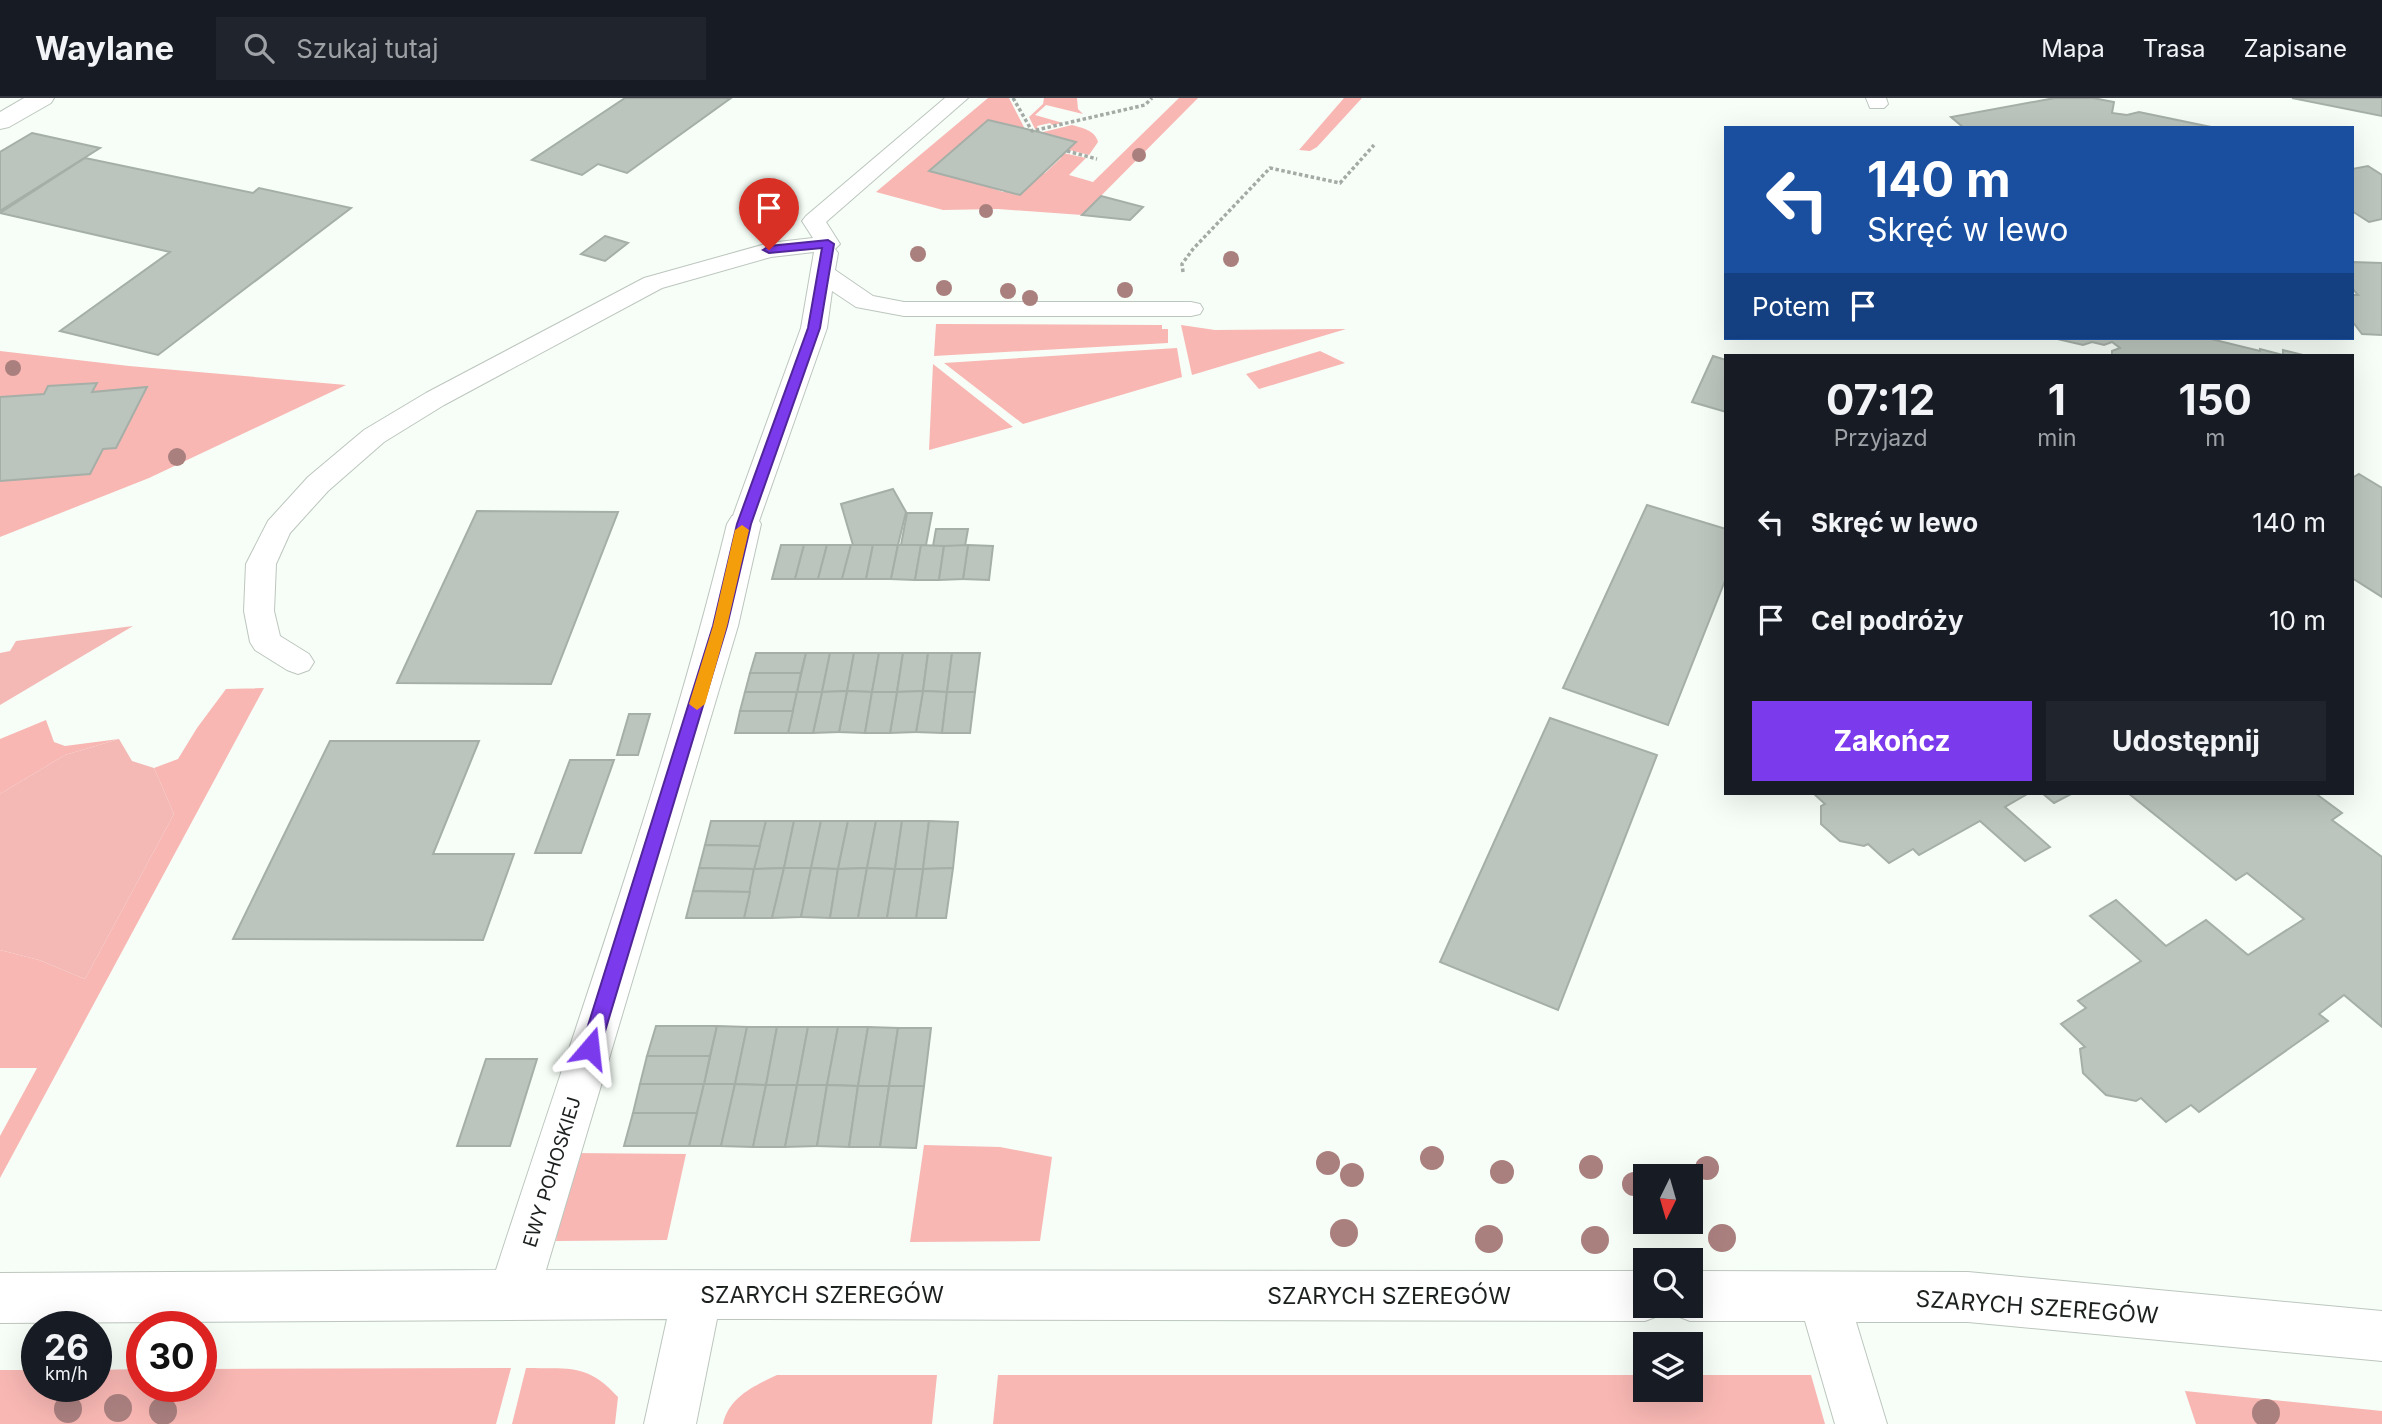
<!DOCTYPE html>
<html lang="pl">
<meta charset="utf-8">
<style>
body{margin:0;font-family:Inter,sans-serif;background:#20242c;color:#f1f3f6;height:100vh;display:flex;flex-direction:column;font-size:26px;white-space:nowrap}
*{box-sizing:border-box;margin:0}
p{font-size:23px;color:#9ea1a6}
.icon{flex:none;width:38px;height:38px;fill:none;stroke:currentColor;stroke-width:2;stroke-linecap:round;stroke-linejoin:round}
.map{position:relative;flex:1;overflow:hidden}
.drawer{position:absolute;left:1724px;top:256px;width:630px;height:441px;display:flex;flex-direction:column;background:#171b24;border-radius:0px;box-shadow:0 7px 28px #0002}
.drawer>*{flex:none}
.guide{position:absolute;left:1724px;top:28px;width:630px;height:214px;border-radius:0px;box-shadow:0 7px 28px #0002;background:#1a4fa0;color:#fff;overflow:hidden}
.needle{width:46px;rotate:185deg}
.buttons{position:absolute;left:1633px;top:1066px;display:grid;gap:14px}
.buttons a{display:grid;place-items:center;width:70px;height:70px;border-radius:0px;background:#171b24;box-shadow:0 7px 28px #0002;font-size:35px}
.speed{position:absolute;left:21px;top:1213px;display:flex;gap:14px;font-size:35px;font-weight:700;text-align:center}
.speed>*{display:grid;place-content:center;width:91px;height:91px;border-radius:50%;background:#171b24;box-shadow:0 7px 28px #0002;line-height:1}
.speed small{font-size:18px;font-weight:400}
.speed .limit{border:10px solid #d22;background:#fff;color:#111}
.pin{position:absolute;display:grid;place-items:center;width:60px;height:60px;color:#fff;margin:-72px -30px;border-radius:50% 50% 50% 0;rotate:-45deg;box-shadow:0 0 7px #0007}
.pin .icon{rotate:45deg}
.me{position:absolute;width:77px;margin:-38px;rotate:17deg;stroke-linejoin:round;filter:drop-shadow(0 0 5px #0008)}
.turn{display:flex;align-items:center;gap:24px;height:147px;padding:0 28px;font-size:32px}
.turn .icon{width:91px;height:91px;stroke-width:2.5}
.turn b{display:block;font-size:49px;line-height:60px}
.then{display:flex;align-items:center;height:66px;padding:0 28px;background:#0003;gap:14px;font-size:26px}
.eta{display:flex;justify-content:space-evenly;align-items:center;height:119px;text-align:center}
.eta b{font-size:42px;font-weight:700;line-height:49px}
.cta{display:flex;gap:14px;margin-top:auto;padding:14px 28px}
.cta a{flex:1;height:80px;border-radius:0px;background:#7c3aed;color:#fff;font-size:28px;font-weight:700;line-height:80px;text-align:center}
.cta a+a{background:#20242c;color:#f1f3f6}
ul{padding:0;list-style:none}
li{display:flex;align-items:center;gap:21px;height:98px;padding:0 28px}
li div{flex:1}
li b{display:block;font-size:26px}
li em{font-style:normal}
header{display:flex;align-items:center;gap:42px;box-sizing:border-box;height:98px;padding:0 35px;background:#171b24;border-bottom:2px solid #363941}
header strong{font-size:33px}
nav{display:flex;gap:38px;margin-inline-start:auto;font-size:24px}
.search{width:490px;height:63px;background:#20242c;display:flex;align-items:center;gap:18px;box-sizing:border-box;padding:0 24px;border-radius:0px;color:#9ea1a6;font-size:26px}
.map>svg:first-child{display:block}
</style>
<header>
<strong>Waylane</strong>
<div class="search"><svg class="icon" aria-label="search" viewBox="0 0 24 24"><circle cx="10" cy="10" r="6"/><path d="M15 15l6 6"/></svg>Szukaj tutaj</div>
<nav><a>Mapa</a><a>Trasa</a><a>Zapisane</a></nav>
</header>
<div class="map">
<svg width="2382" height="1326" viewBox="0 0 2382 1326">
<rect width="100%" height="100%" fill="#f6fef7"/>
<g fill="#f8b7b3">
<polygon points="988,0 1009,0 1026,33 984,87 1003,94 1045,75 1061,60 1059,54 1086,60 1069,77 1093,84 1179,0 1198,0 1082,117 998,111 943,112 876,94"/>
<polygon points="1044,0 1077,0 1078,11 1083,16 1046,7 1035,17 1063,25 1052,27 1050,25 1037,28 1038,31 1035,31 1029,19 1043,6"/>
<polygon points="1344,0 1362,0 1317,49 1310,53 1299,52"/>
<path d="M1072,27C1082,30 1095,32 1098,44L1089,57L1042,45L1039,35Z"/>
<polygon points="936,226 1162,227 1162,231 1168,231 1168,245 934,258"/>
<polygon points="1181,227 1215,232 1346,231 1192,277"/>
<polygon points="1177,250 1182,279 1023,326 944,265"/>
<polygon points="0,253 129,268 346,287 149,380 0,439 0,383 103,351 116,349 147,290 92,294 96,285 49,288 44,296 0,299"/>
<polygon points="1320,253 1345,265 1259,291 1246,276"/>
<polygon points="933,266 1013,329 929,352"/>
<polygon points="264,590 0,1080 0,1038 37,970 0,970 0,852 39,862 85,881 174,716 154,670 178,661 197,630 226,591"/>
<polygon points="46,622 54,644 65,648 119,641 65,657 0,696 0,641"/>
<polygon points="924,1047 1000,1049 1052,1059 1040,1143 910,1144"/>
<polygon points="572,1055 686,1056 667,1142 556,1143 561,1103"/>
<polygon points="511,1270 496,1326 0,1326 0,1272 37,1272 37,1288 96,1288 96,1272 142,1271 142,1288 201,1288 201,1271"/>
<path d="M526,1270C570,1271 587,1265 618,1299L615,1326H512Z"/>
<path d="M777,1277H937L932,1326H723C729,1299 754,1288 777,1277Z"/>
<polygon points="998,1277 1645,1277 1645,1292 1690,1292 1691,1277 1811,1277 1825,1326 993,1326"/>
<polygon points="2185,1293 2382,1313 2382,1326 2196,1326"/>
</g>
<g fill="#f4b8b5">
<polygon points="133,528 0,607 0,555 10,553 16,543"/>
<polygon points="119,641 132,663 154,670 174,716 85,881 39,862 0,852 0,696 65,657"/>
</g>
<g fill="#bbc5bd" stroke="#a5afa7" stroke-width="2">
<polygon points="625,0 731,0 627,75 598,66 582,77 532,62"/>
<polygon points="2055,0 2093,0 2114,4 2112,15 2127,17 2139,14 2216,30 1964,30 1951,19"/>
<polygon points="2292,0 2382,0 2382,18"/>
<polygon points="988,22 1039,34 1076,44 1020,97 929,73"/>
<polygon points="32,35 100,50 0,113 0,54"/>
<polygon points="85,60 253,95 259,90 351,110 158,257 60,233 170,154 0,115"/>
<polygon points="2368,68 2382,77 2382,121 2369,124 2352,113 2352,71"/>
<polygon points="1101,98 1143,109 1130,122 1082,117"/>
<polygon points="605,138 628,145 605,163 581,156"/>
<polygon points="2352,164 2382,165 2382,237 2362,236 2352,223 2352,197 2358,197 2352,190"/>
<polygon points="2053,240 2207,240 2260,253 2260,251 2283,257 2283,252 2303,257 2112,257 2112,253 2120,250 2112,244 2104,247 2092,244 2083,247"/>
<polygon points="1713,258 1726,262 1726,314 1692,304"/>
<polygon points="97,285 92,294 147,289 116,350 103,351 90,376 0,383 0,299 44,296 48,288"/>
<polygon points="2359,376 2382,390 2382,499 2352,480 2352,380"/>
<polygon points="893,391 906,414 898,447 853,447 841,406"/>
<polygon points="1647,407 1726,431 1726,480 1668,627 1563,590"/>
<polygon points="477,413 618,414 551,586 397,585"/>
<polygon points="907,415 932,415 926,447 901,447"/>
<polygon points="936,431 968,431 965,448 933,448"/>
<polygon points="781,447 804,447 795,481 772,481"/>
<polygon points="804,447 827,447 818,481 795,481"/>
<polygon points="827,447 851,447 842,481 818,481"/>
<polygon points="851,447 873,447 866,481 842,481"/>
<polygon points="873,447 898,447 891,481 866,481"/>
<polygon points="898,447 921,447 915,482 891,481"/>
<polygon points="921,447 944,448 939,482 915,482"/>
<polygon points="968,447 993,448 989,482 963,481"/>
<polygon points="968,447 963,481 939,482 944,448"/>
<polygon points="756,555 806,555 801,575 750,575"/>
<polygon points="806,555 830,555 822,594 797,594"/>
<polygon points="830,555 854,555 847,593 822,594"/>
<polygon points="854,555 879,555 872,594 847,593"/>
<polygon points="879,555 903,555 897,594 872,594"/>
<polygon points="903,555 928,555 923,593 897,594"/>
<polygon points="928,555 952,555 947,594 923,593"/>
<polygon points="952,555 980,555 975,594 947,594"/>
<polygon points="750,575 801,575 797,594 745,594"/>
<polygon points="847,593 872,594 865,635 839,634"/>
<polygon points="847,593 839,634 813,635 822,594"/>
<polygon points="923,593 947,594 942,635 916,634"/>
<polygon points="923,593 916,634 890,635 897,594"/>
<polygon points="745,594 797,594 793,613 740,613"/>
<polygon points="797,594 822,594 813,635 788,635"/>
<polygon points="872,594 897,594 890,635 865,635"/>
<polygon points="947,594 975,594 970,635 942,635"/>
<polygon points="740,613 793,613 788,635 735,635"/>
<polygon points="629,616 650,616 638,657 617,657"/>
<polygon points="1550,620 1657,657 1558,912 1440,864"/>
<polygon points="330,643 479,643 433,756 514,756 483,842 233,841"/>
<polygon points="570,662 614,662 581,755 535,755"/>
<polygon points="1813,695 2029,695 2005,709 2050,749 2025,763 1980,723 1919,757 1913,751 1889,765 1868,746 1864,748 1840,743 1821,726 1821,708 1825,706"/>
<polygon points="2042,695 2073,695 2054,705"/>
<polygon points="2128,695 2315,695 2342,715 2332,722 2382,759 2382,929 2344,897 2319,916 2328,923 2199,1014 2191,1007 2166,1024 2141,1000 2136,1003 2106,997 2083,975 2080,951 2085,949 2061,926 2086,910 2078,903 2141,863 2090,818 2116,802 2166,848 2206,822 2248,857 2304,821 2247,775 2236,782"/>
<polygon points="711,723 766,723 760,748 705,747"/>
<polygon points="766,723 794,723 784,770 754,771"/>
<polygon points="794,723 821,723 811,770 784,770"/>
<polygon points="821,723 848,723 838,771 811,770"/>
<polygon points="848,723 876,723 867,770 838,771"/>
<polygon points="876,723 902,723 895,771 867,770"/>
<polygon points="902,723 929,723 923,771 895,771"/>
<polygon points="929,723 958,724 953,770 923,771"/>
<polygon points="705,747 760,748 754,771 699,770"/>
<polygon points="699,770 754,771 750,794 693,793"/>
<polygon points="784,770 772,820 744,820 754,771"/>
<polygon points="784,770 811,770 801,819 772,820"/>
<polygon points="811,770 838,771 830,820 801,819"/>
<polygon points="867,770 858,820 830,820 838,771"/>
<polygon points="867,770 895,771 887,820 858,820"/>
<polygon points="953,770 946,820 916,820 923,771"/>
<polygon points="895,771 923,771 916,820 887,820"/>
<polygon points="693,793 750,794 744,820 686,820"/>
<polygon points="656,928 717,928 710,958 647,958"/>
<polygon points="717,928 747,929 735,986 704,986"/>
<polygon points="747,929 777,929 766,987 735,986"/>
<polygon points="777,929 808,929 797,987 766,987"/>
<polygon points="808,929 838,929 827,987 797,987"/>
<polygon points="838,929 868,929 858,988 827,987"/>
<polygon points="868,929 898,930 889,988 858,988"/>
<polygon points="898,930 931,930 924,988 889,988"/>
<polygon points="647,958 710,958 704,986 640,986"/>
<polygon points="486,961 537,961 510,1048 457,1048"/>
<polygon points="640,986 704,986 697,1015 633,1015"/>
<polygon points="704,986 735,986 721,1048 689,1048"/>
<polygon points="735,986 766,987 753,1049 721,1048"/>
<polygon points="766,987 797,987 785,1049 753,1049"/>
<polygon points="797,987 827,987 817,1048 785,1049"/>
<polygon points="827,987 858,988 849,1049 817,1048"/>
<polygon points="858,988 889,988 880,1049 849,1049"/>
<polygon points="889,988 924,988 916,1050 880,1049"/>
<polygon points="633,1015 697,1015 689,1048 624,1048"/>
</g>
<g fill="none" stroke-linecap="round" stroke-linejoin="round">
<defs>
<g id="lane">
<polygon points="945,0 968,0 826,124 840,146 835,151 838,155 835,172 873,198 904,204 1191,204 1200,206 1203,211 1200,216 1191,218 904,218 856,209 832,193 827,230 758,426 754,433 744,436 734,433 730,426 801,230 814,154 771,159 662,190 444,307 384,344 328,393 290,435 276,466 274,513 280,538 309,556 314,564 309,572 298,576 287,572 255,552 250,544 244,513 246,466 268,423 308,379 364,332 426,295 644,180 769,145 813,140 802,123 806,118"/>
<polygon points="1866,0 1886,0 1888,6 1884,10 1870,10"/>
</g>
<g id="street">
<polygon points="24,0 54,0 51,5 9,29 0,31 0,14"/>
<path d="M744,415L756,418L761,426L738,528L546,1172L1645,1173V1208H1666L1663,1216L1645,1223L717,1221L696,1326H644L667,1221L0,1225V1175L496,1172C576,925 665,679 727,426L732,418Z"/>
<polygon points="1690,1173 1968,1174 2382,1213 2382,1263 1968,1224 1856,1224 1887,1326 1835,1326 1805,1223 1690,1223 1672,1216 1669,1208 1690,1208"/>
</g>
</defs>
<use href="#lane" stroke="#bcc6be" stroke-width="2"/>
<use href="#street" stroke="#bcc6be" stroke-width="2"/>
<g stroke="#a4aaa5" stroke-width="3.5" stroke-dasharray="3.5 2.5" stroke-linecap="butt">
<polyline points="1013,0 1032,33 1145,7 1152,0"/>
<polyline points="1067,53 1097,61"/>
<polyline points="1183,174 1182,166 1193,151 1270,70 1340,85 1374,47"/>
</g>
<use href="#lane" fill="#fff" fill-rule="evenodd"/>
<use href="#street" fill="#fff" fill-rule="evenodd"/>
</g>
<g fill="#aa807f">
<circle cx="1139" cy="57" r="7"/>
<circle cx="986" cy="113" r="7"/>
<circle cx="918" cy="156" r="8"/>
<circle cx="1231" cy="161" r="8"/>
<circle cx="944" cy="190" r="8"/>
<circle cx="1125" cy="192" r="8"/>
<circle cx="1008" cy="193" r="8"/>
<circle cx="1030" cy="200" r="8"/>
<circle cx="13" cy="270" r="8"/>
<circle cx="177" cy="359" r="9"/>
<circle cx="1432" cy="1060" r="12"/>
<circle cx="1328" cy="1065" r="12"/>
<circle cx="1591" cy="1069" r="12"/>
<circle cx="1707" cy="1070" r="12"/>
<circle cx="1502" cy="1074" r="12"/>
<circle cx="1352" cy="1077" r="12"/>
<circle cx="1634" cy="1086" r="12"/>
<circle cx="1344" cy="1135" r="14"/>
<circle cx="1722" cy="1140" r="14"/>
<circle cx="1489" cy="1141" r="14"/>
<circle cx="1595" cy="1142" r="14"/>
<circle cx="118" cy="1310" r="14"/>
<circle cx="68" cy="1311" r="14"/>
<circle cx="163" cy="1313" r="14"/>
<circle cx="2266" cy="1315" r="14"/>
</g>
<polygon fill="#7c3aed" stroke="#51269a" stroke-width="2" points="828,142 834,146 820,230 751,426 727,528 600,950 597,956 590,958 584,956 581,950 713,528 737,426 808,230 822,150 769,155 763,152 769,148"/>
<polygon fill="#f59e0b" points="742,427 749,432 727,528 705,606 697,612 689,606 713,528 735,432"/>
<g text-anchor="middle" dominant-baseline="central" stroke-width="5" stroke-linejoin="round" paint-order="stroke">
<g font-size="19" fill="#1d211e" stroke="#fff">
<text transform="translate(552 1074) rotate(-73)">EWY POHOSKIEJ</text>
</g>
<g font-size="23" fill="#1d211e" stroke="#fff">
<text x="822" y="1197">SZARYCH SZEREGÓW</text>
<text x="1389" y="1198">SZARYCH SZEREGÓW</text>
<text transform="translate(2037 1209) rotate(4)">SZARYCH SZEREGÓW</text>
</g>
</g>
</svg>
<div class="buttons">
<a><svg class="needle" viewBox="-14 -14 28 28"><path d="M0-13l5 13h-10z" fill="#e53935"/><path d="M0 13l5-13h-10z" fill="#9ea1a6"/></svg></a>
<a><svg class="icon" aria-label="search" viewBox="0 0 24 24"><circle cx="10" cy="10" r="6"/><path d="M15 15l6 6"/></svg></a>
<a><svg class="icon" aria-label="layers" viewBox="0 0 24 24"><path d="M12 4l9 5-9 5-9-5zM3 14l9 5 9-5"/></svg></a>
</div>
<div class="speed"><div>26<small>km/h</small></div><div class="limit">30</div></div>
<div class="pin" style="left:769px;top:152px;background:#d93025"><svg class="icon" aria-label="arrive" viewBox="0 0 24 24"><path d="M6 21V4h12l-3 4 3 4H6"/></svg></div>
<svg class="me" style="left:590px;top:950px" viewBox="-20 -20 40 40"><path d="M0-17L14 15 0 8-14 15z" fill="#7c3aed" stroke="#fff" stroke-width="4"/></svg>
<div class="guide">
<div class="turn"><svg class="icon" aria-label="left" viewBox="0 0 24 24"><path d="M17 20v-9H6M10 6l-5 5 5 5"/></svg><div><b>140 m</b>Skręć w lewo</div></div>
<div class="then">Potem<svg class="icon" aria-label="arrive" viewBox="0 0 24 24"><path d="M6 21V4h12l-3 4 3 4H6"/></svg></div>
</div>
<section class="drawer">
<div class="eta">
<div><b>07:12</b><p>Przyjazd</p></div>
<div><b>1</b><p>min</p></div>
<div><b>150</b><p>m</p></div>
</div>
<ul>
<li><svg class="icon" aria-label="left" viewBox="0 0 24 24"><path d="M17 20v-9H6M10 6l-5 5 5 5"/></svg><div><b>Skręć w lewo</b></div><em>140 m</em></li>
<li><svg class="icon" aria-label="arrive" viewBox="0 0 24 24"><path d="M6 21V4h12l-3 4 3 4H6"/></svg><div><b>Cel podróży</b></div><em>10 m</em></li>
</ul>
<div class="cta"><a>Zakończ</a><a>Udostępnij</a></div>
</section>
</div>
